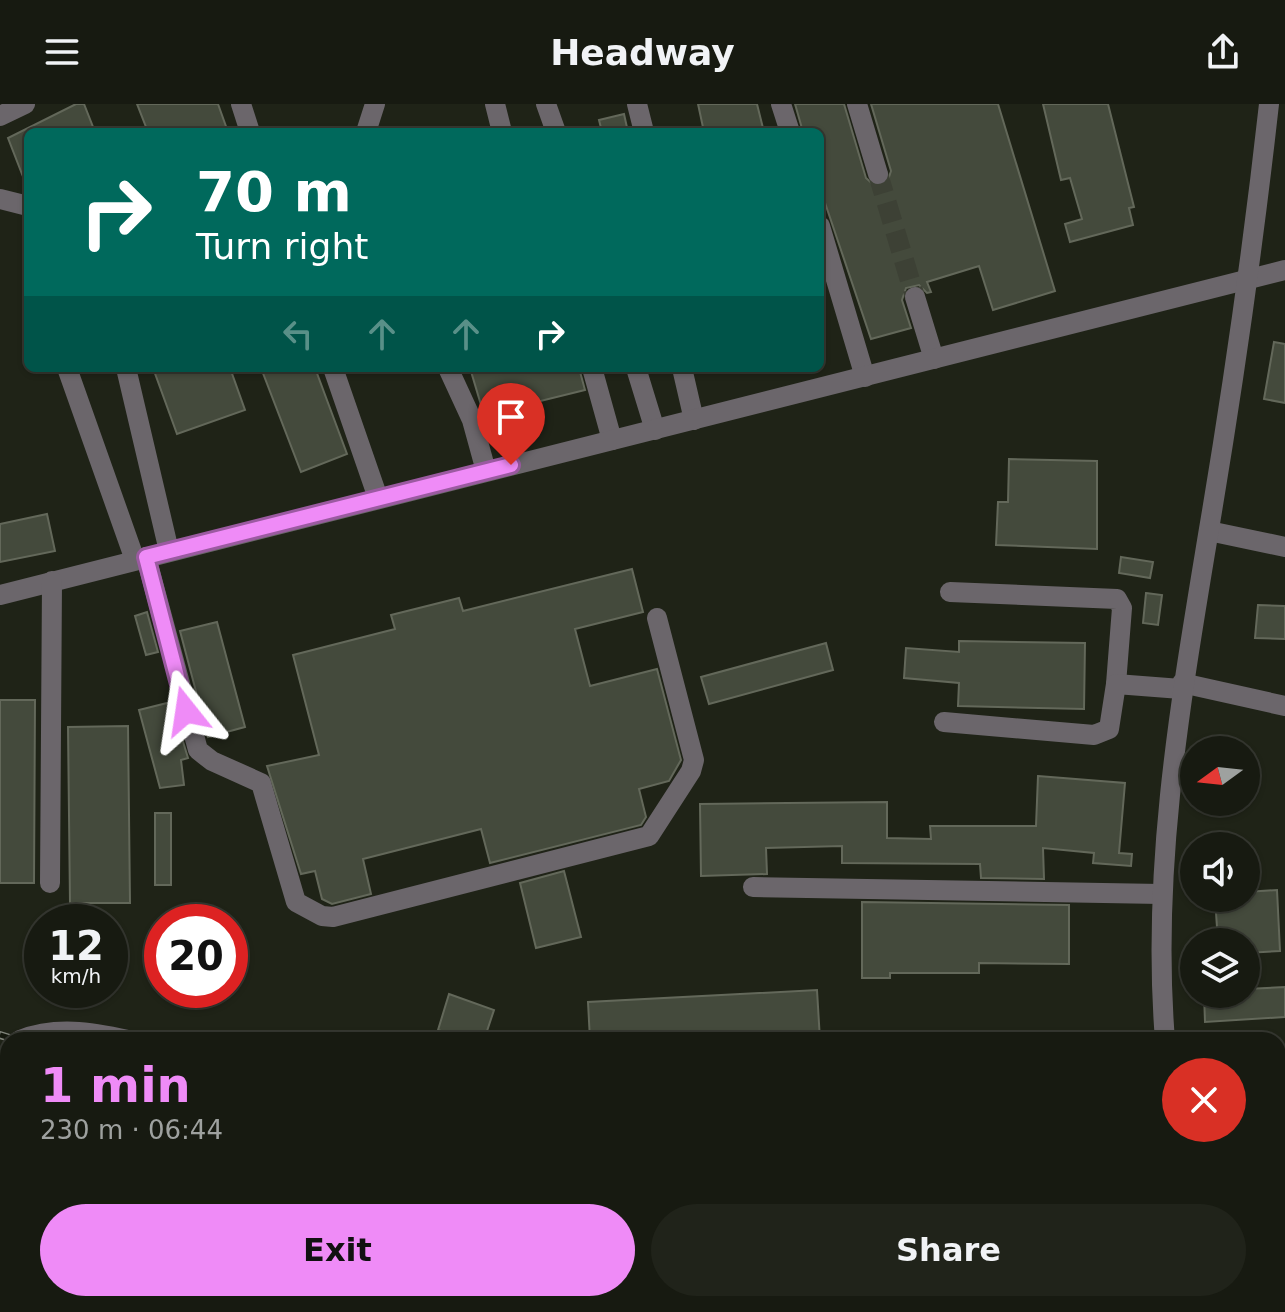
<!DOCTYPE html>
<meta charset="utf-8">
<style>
body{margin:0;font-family:"DejaVu Sans",sans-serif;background:#20231a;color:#f1f3f6;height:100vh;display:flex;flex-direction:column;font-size:30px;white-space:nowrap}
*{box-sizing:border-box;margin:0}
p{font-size:26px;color:#9ea19f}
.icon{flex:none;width:44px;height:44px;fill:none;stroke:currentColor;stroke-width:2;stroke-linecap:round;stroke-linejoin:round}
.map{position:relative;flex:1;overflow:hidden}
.sheet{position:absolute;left:0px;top:928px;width:1286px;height:280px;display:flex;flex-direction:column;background:#171a11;border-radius:24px 24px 0 0;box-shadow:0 2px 6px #0004,0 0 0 2px #363831}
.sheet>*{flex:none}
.guide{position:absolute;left:24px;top:24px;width:800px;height:244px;border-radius:12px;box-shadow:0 2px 6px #0004,0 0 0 2px #363831;background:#00695c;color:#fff;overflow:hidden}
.needle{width:52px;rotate:255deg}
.controls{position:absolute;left:1180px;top:632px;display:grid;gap:16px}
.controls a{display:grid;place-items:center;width:80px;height:80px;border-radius:50%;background:#171a11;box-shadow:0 2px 6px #0004,0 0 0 2px #363831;font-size:40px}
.speed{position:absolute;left:24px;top:800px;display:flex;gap:16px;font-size:40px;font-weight:700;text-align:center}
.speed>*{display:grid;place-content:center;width:104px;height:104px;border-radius:50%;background:#171a11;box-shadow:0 2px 6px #0004,0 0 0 2px #363831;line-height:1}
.speed small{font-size:20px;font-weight:400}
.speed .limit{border:12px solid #d22;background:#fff;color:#111}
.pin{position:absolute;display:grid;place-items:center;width:68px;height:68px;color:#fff;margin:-82px -34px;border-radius:50% 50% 50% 0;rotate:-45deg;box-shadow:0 0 8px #0007}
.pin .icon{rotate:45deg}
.me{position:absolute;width:88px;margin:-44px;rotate:345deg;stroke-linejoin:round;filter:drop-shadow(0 0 6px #0008)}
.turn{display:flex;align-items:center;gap:28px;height:168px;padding:0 40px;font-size:36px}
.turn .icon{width:104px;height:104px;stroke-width:2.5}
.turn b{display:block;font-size:56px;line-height:68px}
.lanes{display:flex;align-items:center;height:76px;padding:0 40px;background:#0003;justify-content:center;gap:40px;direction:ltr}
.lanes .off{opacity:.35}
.round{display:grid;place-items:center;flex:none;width:84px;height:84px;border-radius:42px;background:#20231a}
.summary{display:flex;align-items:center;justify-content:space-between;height:136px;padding:0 40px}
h1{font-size:48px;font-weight:700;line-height:60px;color:#ef8bf7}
.button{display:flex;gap:16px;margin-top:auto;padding:16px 40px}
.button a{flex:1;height:92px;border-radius:48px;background:#ef8bf7;color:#111;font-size:32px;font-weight:700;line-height:92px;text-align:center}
.button a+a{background:#20231a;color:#f1f3f6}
header{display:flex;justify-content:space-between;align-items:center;height:104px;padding:0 40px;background:#171a11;font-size:36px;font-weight:700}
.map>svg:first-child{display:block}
</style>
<header><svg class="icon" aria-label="menu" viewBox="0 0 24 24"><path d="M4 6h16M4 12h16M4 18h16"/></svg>Headway<svg class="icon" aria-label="share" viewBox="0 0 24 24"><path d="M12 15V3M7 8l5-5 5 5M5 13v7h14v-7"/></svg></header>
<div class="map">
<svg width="1285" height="1208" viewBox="0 0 1285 1208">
<rect width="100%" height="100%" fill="#1f2317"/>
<g fill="#444a3c" stroke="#63685a" stroke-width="2">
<polygon points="76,0 84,0 95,28 28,28 27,83 8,34"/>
<polygon points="137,0 218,0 228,28 148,28"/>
<polygon points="698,0 757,0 764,28 704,28"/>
<polygon points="795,0 844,0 866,74 876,83 887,79 891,67 871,0 998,0 1055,187 993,206 979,162 927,178 931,188 927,189 919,181 906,184 902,196 911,224 871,235 820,84 820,28 803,28"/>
<polygon points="1043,0 1108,0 1134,103 1129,104 1133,121 1070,138 1065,120 1082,115 1070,74 1061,76"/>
<polygon points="624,10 628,28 602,28 599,16"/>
<polygon points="1274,238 1285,240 1285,299 1264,295"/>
<polygon points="153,264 230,264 245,306 177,330"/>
<polygon points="261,264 315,264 347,350 301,368"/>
<polygon points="470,264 579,264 585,286 484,311"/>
<polygon points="1009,355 1097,357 1097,445 996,441 998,398 1008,398"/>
<polygon points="47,410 55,447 0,458 0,420"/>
<polygon points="1121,453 1153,458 1150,474 1119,469"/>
<polygon points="632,465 643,508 575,525 590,582 657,565 681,656 669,677 639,685 646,713 641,721 490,759 481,725 363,755 371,790 332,800 322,795 315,767 301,770 267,662 319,651 293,551 395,525 391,511 459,494 463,507"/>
<polygon points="1146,489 1162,491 1158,521 1143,519"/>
<polygon points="1258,501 1285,502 1285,535 1255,534"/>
<polygon points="147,508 158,548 146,551 135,512"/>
<polygon points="217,518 245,623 208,633 180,527"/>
<polygon points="959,537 1085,539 1084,605 958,602 959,579 904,574 906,544 959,548"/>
<polygon points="826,539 833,566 709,600 701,573"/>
<polygon points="0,596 35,596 34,779 0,779"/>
<polygon points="171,598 188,654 181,656 184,681 160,684 139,606"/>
<polygon points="128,622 130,799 70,799 68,623"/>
<polygon points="1038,672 1125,679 1119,749 1132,750 1131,762 1093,759 1094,749 1043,744 1044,775 981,774 980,760 842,759 842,742 766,744 767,770 701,772 700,700 887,698 887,734 931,735 930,722 1036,722"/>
<rect x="155" y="709" width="16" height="72"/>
<polygon points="564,767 581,833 536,844 520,779"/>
<polygon points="1277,786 1280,847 1246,849 1246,838 1218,838 1215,794 1246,794 1246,788"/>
<polygon points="862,798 1069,801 1069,860 979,859 979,869 890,869 890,874 862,874"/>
<polygon points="1285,883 1285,913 1205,918 1204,890 1246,890 1246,885"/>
<polygon points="817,886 820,936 590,936 588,898"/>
<polygon points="449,890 494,906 484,936 468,936 438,926"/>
</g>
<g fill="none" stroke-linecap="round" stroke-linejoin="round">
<polyline stroke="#3d4135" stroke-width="20" stroke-dasharray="20 10" stroke-linecap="butt" points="878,70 915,193"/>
<g stroke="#6b666b" stroke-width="20">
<polyline points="241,0 250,28"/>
<polyline points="495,0 502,28"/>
<polyline points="546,0 556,28"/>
<polyline points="637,0 644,28"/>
<polyline points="781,0 790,28"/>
<polyline points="857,0 878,70"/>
<polyline points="0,12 25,0"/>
<polyline points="366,28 375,0"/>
<polyline points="0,95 28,102"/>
<polyline points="820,122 865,273"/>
<polyline points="915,193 934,255"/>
<polyline points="67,264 135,456"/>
<polyline points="126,264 169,447"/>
<polyline points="333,264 378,394"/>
<polyline points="448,264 472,316 486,367"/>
<polyline points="592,264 612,336"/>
<polyline points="636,264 655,326"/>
<polyline points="682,264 694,316"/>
<polyline points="1209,427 1285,443"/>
<polyline points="146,453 198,646 212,657 261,679 296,798 322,812 333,813 649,732 691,667 694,656 657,514"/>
<polyline points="950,488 1117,495 1122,504 1116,580"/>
<polyline points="0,491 1285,166"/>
<polyline points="1182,579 1285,602"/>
<polyline points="944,618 1094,631 1109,625 1116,580 1181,585"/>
<polyline points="50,779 52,477"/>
<polyline points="753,783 1161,790"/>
<path d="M20,936C56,922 91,928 128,936"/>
<path d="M1165,936C1151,763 1181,595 1209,425C1233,283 1253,144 1269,0"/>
<polyline points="148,1200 150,1208"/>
<polyline points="1206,1200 1208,1208"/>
</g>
<defs>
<g id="rail">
<polyline points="0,931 16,936"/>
<polyline points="692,1200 702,1208"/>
</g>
</defs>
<use href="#rail" stroke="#82867c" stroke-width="8"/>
<use href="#rail" stroke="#15190e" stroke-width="5" stroke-dasharray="15" stroke-linecap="butt"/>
</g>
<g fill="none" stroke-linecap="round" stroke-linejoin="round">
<defs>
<polyline id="route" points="186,607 146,453 511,361"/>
</defs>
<use href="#route" stroke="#9b5aa1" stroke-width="20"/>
<use href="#route" stroke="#ef8bf7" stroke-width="14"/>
</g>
</svg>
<div class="controls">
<a><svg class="needle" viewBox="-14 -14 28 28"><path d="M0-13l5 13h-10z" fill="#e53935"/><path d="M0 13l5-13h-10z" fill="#9ea19f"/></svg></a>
<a><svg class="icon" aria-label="sound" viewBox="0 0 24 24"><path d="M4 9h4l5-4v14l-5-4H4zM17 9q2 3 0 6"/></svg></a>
<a><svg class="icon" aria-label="layers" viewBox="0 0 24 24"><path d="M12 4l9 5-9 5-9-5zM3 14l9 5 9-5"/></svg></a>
</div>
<div class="speed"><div>12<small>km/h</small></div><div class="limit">20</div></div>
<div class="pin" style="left:511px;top:361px;background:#d93025"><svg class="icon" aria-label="arrive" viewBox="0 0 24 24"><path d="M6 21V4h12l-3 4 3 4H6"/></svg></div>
<svg class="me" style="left:186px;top:607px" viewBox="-20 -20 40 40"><path d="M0-17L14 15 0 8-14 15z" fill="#ef8bf7" stroke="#fff" stroke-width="4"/></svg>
<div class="guide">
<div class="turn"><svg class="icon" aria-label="right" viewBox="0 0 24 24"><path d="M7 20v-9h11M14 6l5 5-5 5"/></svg><div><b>70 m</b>Turn right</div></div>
<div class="lanes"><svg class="icon off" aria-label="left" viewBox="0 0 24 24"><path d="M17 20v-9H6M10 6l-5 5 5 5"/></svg><svg class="icon off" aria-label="ahead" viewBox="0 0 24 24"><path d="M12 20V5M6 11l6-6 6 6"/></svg><svg class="icon off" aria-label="ahead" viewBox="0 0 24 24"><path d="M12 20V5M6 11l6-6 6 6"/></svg><svg class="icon" aria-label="right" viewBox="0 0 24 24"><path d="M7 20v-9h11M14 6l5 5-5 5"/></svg></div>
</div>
<section class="sheet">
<div class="summary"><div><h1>1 min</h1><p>230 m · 06:44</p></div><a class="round" style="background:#d93025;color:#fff"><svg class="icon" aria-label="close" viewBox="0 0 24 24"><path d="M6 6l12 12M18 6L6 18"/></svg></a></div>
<div class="button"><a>Exit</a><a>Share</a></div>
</section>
</div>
